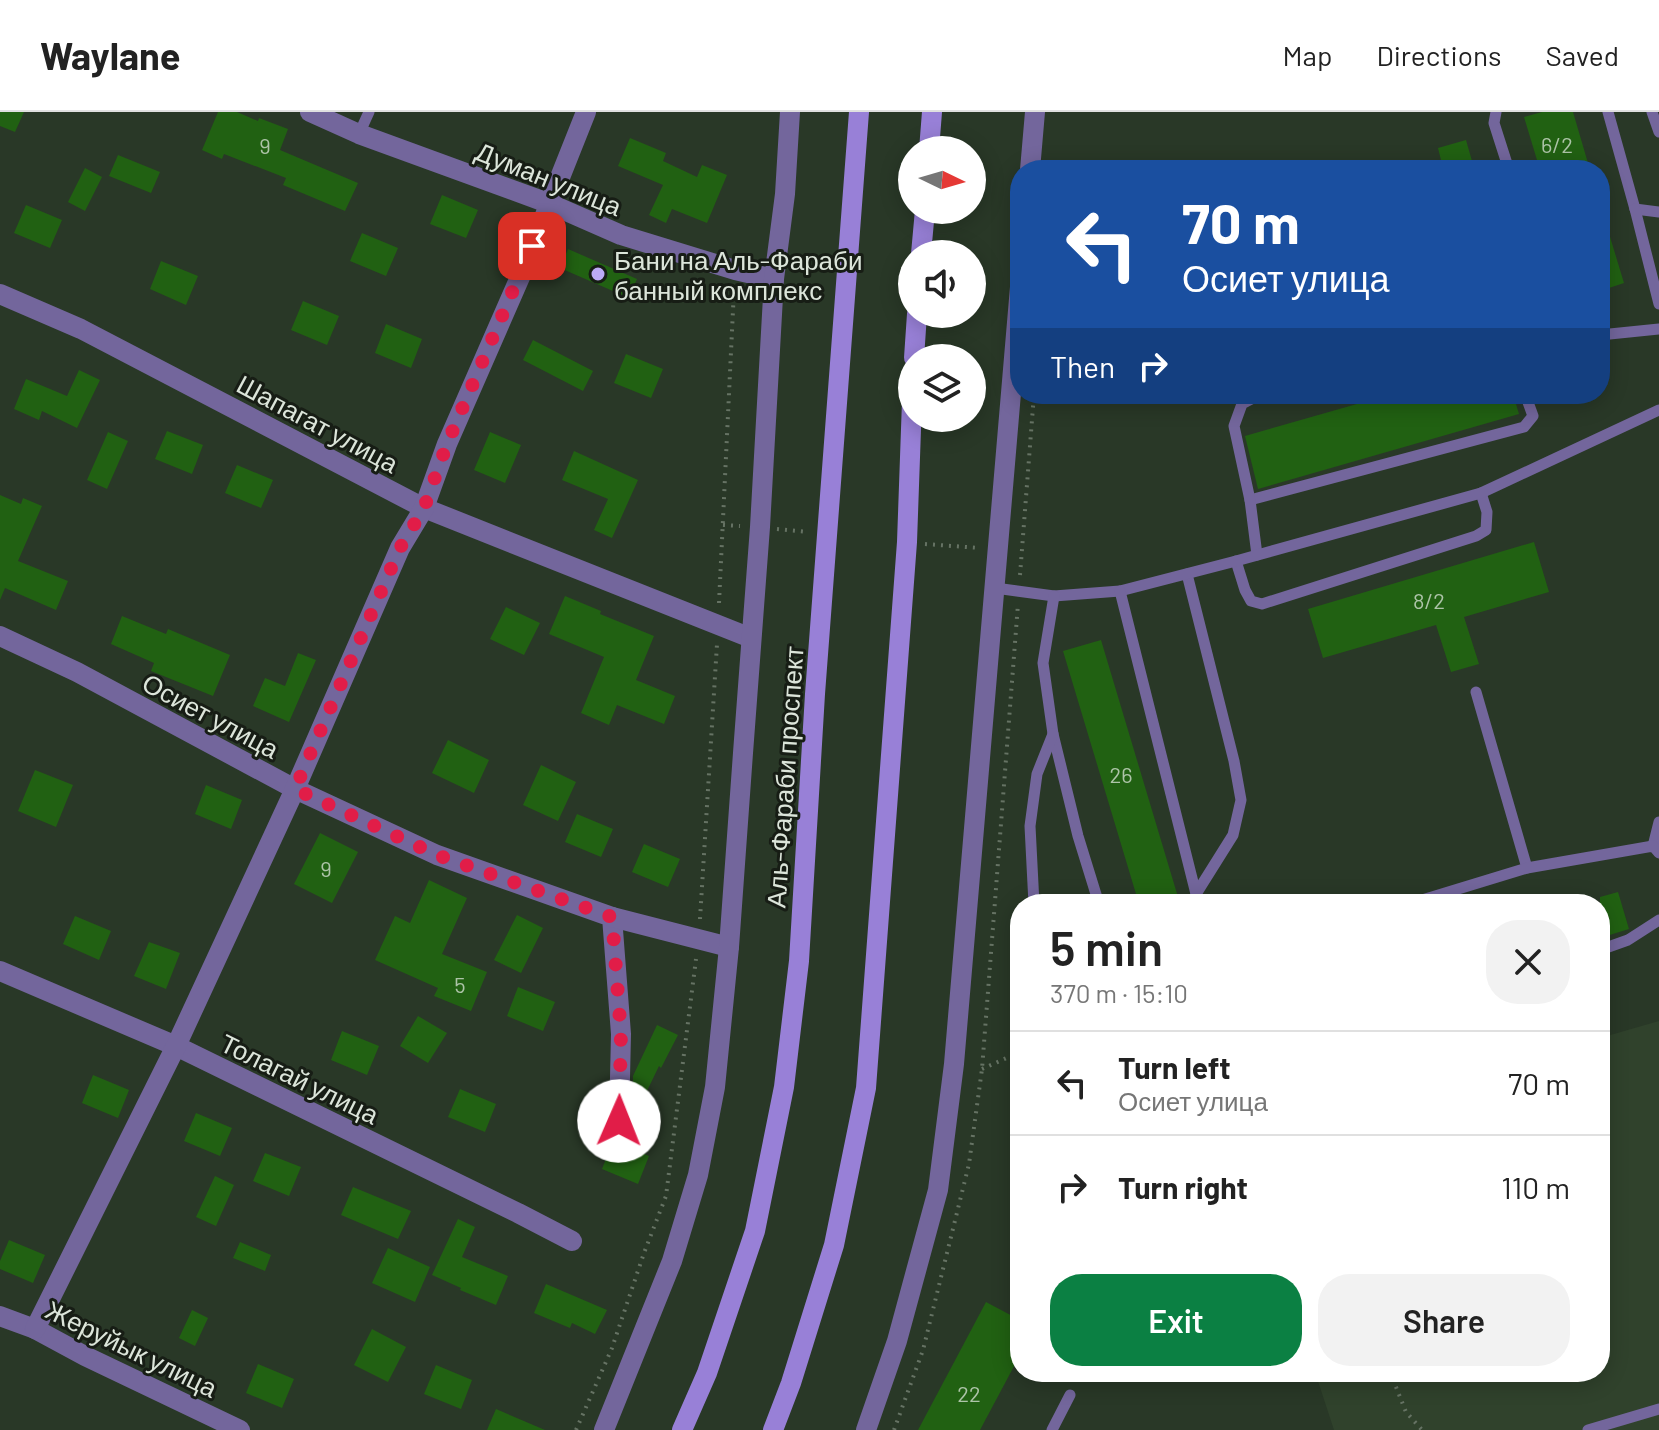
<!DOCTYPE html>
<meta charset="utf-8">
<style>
body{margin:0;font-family:Barlow,sans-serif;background:#f2f2f2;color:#222;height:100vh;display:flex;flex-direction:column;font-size:30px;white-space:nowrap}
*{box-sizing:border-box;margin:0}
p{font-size:26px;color:#767676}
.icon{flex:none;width:44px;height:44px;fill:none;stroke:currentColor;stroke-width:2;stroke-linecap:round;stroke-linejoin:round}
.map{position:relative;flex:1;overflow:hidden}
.details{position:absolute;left:1010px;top:782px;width:600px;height:488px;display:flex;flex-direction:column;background:#fff;border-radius:32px;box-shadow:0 4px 20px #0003}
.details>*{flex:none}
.top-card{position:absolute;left:1010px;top:48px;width:600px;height:244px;border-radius:32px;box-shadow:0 4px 20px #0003;background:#1a4fa0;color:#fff;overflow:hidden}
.needle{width:52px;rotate:95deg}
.buttons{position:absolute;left:898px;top:24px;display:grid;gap:16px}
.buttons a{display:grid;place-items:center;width:88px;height:88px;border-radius:50%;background:#fff;box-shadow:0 4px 20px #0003;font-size:40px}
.pin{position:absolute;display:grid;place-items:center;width:68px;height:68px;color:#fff;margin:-34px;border-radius:16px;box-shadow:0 4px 12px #0006}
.me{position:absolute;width:88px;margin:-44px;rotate:1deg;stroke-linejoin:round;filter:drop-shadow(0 0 6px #0008)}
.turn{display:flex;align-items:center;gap:28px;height:168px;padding:0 40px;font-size:36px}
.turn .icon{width:104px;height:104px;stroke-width:2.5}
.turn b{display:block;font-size:56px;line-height:68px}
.then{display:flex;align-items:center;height:76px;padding:0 40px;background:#0003;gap:16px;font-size:30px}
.round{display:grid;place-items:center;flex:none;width:84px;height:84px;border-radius:32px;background:#f2f2f2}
.headline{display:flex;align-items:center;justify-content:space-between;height:136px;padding:0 40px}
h1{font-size:48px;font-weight:600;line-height:60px}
.button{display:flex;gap:16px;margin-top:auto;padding:16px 40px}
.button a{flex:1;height:92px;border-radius:32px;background:#0b8043;color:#fff;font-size:32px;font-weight:600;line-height:92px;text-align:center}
.button a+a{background:#f2f2f2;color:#222}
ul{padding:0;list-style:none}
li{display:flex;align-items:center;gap:24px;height:104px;padding:0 40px;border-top:2px solid #e0e0e0}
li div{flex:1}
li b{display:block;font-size:30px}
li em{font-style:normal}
header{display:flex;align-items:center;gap:48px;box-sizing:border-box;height:112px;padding:0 40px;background:#fff;border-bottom:2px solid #e0e0e0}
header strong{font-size:38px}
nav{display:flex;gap:44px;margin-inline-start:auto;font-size:28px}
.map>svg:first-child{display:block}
</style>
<header>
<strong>Waylane</strong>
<nav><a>Map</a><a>Directions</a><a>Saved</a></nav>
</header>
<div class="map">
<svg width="1659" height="1318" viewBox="0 0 1659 1318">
<rect width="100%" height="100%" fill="#293827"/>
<polygon fill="#30422c" points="1659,909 1659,1318 1334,1318 1315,1260 1600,1260 1600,926"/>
<g fill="#216112">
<polygon points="0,0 24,0 15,20 0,14"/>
<polygon points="218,0 237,0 258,9 259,6 288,17 280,38 358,71 345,99 283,73 286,66 224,42 222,47 202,38"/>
<polygon points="1542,0 1573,0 1590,58 1540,58 1524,5"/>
<polygon points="630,26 666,41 663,49 697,65 702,53 727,63 707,111 672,97 666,111 649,103 663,73 618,54"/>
<polygon points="1466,28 1472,49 1443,56 1438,36"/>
<polygon points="118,43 160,60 151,81 109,64"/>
<polygon points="85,56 102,65 85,99 68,90"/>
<polygon points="442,83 478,98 466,126 430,112"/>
<polygon points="26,93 62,108 50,136 14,121"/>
<polygon points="1600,105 1604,105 1624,171 1600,179"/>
<polygon points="362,121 398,136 386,164 350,149"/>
<polygon points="568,137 637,167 629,186 560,156"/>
<polygon points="161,149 198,164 186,193 150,177"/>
<polygon points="303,189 339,204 327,233 291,218"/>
<polygon points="386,212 422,227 411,256 375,241"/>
<polygon points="533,228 593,259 583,279 523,248"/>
<polygon points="626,242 663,257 651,286 614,271"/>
<polygon points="79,258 100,268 77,316 42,299 39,308 14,297 26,267 67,284"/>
<polygon points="1392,282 1513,282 1519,302 1258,377 1245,324"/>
<polygon points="167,319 203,333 192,362 155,347"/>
<polygon points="108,320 128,329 107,377 87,368"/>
<polygon points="490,320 521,333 505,371 474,358"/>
<polygon points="574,339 638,368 612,426 594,418 608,387 562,368"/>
<polygon points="237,353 273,368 261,396 225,381"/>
<polygon points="0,383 21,392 23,386 42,394 18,449 68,469 56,498 5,476 0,488"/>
<polygon points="1534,430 1549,480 1464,505 1479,552 1451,560 1436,513 1323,546 1308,497"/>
<polygon points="565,484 601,499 600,502 654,524 636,568 675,584 664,612 617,593 609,613 581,601 604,545 549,522"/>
<polygon points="506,495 540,511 524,543 490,527"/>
<polygon points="122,504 166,522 168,517 230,543 213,584 151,559 154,551 111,532"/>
<polygon points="1101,528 1178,785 1155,792 1139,792 1063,539"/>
<polygon points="298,541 316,548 289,610 253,594 265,566 285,574"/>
<polygon points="448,628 489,648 474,681 432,661"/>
<polygon points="541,653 576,670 558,709 523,693"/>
<polygon points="35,658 73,673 56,715 18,699"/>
<polygon points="206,673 242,688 231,717 195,702"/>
<polygon points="577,702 613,717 601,745 565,730"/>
<polygon points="320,721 358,740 332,791 294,772"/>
<polygon points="644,732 680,747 668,775 632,760"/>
<polygon points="429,768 467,786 442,842 487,860 471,899 434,884 438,876 375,848 395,804 410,811"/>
<polygon points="1618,780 1629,817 1600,826 1600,785"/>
<polygon points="517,803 543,816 521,861 494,848"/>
<polygon points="75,804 111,819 99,848 63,832"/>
<polygon points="149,830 180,841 166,877 134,864"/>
<polygon points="518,875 555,890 543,919 507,904"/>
<polygon points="418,904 447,921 428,951 400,934"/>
<polygon points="657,913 678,923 661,956 659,954 646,981 633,975 633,964"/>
<polygon points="342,919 379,934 367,963 331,948"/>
<polygon points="93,963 129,978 118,1006 82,991"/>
<polygon points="460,977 496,992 485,1020 448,1005"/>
<polygon points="196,1001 232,1016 220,1044 184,1029"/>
<polygon points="613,1029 649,1044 638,1072 602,1057"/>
<polygon points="265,1041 301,1055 289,1084 253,1069"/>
<polygon points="215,1064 234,1073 216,1114 196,1105"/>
<polygon points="353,1075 411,1099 398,1127 341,1103"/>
<polygon points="458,1107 475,1115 462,1145 508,1164 496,1193 460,1178 461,1176 432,1163"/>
<polygon points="9,1128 45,1143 33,1171 0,1157 0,1149"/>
<polygon points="240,1130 271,1143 265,1159 233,1146"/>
<polygon points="388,1136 430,1155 415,1190 372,1171"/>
<polygon points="546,1172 607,1198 595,1222 572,1211 570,1216 534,1201"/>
<polygon points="986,1190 1020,1208 1020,1243 980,1318 918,1318"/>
<polygon points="192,1198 208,1206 195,1234 179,1226"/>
<polygon points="372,1217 406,1235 388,1270 354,1253"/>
<polygon points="258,1252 294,1267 282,1296 246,1281"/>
<polygon points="436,1253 472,1268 461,1297 424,1282"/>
<polygon points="496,1297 545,1318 487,1318"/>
</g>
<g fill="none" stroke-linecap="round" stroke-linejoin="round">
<g stroke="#667364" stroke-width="4" stroke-dasharray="2 6" stroke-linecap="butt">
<polyline points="723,413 740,414"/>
<polyline points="777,417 808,420"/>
<polyline points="925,432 980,436"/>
<polyline points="1020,463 1034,282"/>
<polyline points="719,491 734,177"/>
<polyline points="700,807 717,532"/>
<polyline points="982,957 1020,940"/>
<polyline points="1390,1260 1406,1300 1422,1318"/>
<polyline points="576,1318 612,1236 644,1141 666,1084 696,847"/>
<polyline points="894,1318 923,1238 969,1052 982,957 1018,492"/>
</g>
<g stroke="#73669c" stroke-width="11">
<polyline points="1496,0 1494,11 1509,58"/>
<polyline points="1608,0 1635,97 1659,100"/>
<polyline points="1652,0 1659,20"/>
<polyline points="359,22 369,0"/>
<polyline points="1635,97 1659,192"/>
<polyline points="1600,223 1659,217"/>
<polyline points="1250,388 1524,315 1533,304 1525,282"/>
<polyline points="1257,443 1250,388 1234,314 1242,292 1261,282"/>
<polyline points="1236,449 1245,478 1251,489 1262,492 1476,424 1486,418 1487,400 1481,381"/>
<polyline points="1187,462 1234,649 1241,688 1233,723 1196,782"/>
<polyline points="995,476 1054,484 1120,479 1236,449 1481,381 1659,298"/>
<polyline points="1120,479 1196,782 1193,792"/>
<polyline points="1054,484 1043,551 1053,622 1078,724 1099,792"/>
<polyline points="1476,580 1527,756"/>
<polyline points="1653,734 1659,710"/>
<polyline points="1034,792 1030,714 1037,662 1053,622"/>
<polyline points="1409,792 1527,756 1653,734 1659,741"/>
<polyline points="1600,838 1628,828 1659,808"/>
<polyline points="1052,1318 1070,1283"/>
<polyline points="1588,1318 1659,1297"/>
</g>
<g stroke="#73669c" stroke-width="20">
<polyline points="310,0 359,22 548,91 621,123 735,158 774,167"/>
<polyline points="1030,58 1035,0"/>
<polyline points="0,182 81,217 424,396 751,526"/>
<polyline points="0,524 77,560 295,677 437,743 612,805 621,922 619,1009"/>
<polyline points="612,805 729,835"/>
<polyline points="0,859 176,934 518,1101 572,1129"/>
<polyline points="0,1204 35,1217 85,1244 240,1318"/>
<polyline points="35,1217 176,934 295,677 400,436 424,396 447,332 524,156 586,0"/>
<polyline points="604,1318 672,1149 698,1063 715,975 729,835 743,641 760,415 774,167 785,82 790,0"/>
<polyline points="866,1318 897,1229 938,1078 954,952 1020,175"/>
</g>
<g stroke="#9880d7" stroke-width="20">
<polyline points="929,38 932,0"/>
<polyline points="921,142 925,98"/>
<polyline points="914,246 917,202"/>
<polyline points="682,1318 707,1261 755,1119 784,975 799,849 815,582 859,0"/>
<polyline points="773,1318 791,1271 834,1133 866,976 907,430 912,289"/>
</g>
</g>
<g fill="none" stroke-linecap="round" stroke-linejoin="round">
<polyline stroke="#e11d48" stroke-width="14" stroke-dasharray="0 25.2" points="532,134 447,332 424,396 400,436 295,677 437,743 612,805 621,922 619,1009"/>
</g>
<circle fill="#bcaaf5" stroke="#171d15" stroke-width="3" cx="598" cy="162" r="8"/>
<g text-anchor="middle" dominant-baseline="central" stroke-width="6" stroke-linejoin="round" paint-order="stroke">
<g font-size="22" fill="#adc4a8">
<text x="1557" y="32">6/2</text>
<text x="265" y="33">9</text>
<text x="1429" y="488">8/2</text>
<text x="1121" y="662">26</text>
<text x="326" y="756">9</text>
<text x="460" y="872">5</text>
<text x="969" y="1281">22</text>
</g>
<g font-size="26" fill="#dce5da" stroke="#171d15">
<text transform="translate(549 66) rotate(22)">Думан улица</text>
<text transform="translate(318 311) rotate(28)">Шапагат улица</text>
<text transform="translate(211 603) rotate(28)">Осиет улица</text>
<text transform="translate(784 665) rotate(-86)">Аль-Фараби проспект</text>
<text transform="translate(300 966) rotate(26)">Толагай улица</text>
<text transform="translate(132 1236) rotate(26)">Жеруйык улица</text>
</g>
<g font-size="26" fill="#dce5da" stroke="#171d15" text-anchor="start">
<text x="614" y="147">Бани на Аль-Фараби<tspan x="614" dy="30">банный комплекс</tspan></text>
</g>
</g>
</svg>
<div class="buttons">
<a><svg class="needle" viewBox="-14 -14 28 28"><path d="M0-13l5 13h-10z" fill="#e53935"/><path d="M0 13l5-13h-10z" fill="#767676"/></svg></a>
<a><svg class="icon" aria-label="sound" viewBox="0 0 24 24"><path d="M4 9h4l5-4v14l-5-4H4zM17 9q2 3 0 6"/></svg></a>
<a><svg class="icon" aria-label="layers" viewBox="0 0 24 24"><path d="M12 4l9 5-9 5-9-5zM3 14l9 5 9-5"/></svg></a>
</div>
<div class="pin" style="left:532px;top:134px;background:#d93025"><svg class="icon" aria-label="arrive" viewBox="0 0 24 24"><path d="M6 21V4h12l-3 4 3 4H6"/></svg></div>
<svg class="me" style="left:619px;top:1009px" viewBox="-20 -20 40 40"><circle r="19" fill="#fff"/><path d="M0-13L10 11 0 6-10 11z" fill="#e11d48"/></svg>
<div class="top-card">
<div class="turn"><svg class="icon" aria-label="left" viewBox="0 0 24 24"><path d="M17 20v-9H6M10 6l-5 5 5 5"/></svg><div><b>70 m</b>Осиет улица</div></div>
<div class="then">Then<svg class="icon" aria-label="right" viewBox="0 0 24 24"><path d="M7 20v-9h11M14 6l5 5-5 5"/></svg></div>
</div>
<section class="details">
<div class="headline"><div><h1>5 min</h1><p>370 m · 15:10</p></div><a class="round"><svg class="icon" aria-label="close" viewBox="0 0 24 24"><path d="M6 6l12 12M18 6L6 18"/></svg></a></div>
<ul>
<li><svg class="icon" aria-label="left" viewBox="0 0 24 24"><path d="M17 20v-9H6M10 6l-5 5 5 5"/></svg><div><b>Turn left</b><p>Осиет улица</p></div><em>70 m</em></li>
<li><svg class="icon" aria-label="right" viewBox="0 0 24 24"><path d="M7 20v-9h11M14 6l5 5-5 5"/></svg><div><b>Turn right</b></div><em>110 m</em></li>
</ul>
<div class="button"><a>Exit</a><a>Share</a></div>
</section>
</div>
